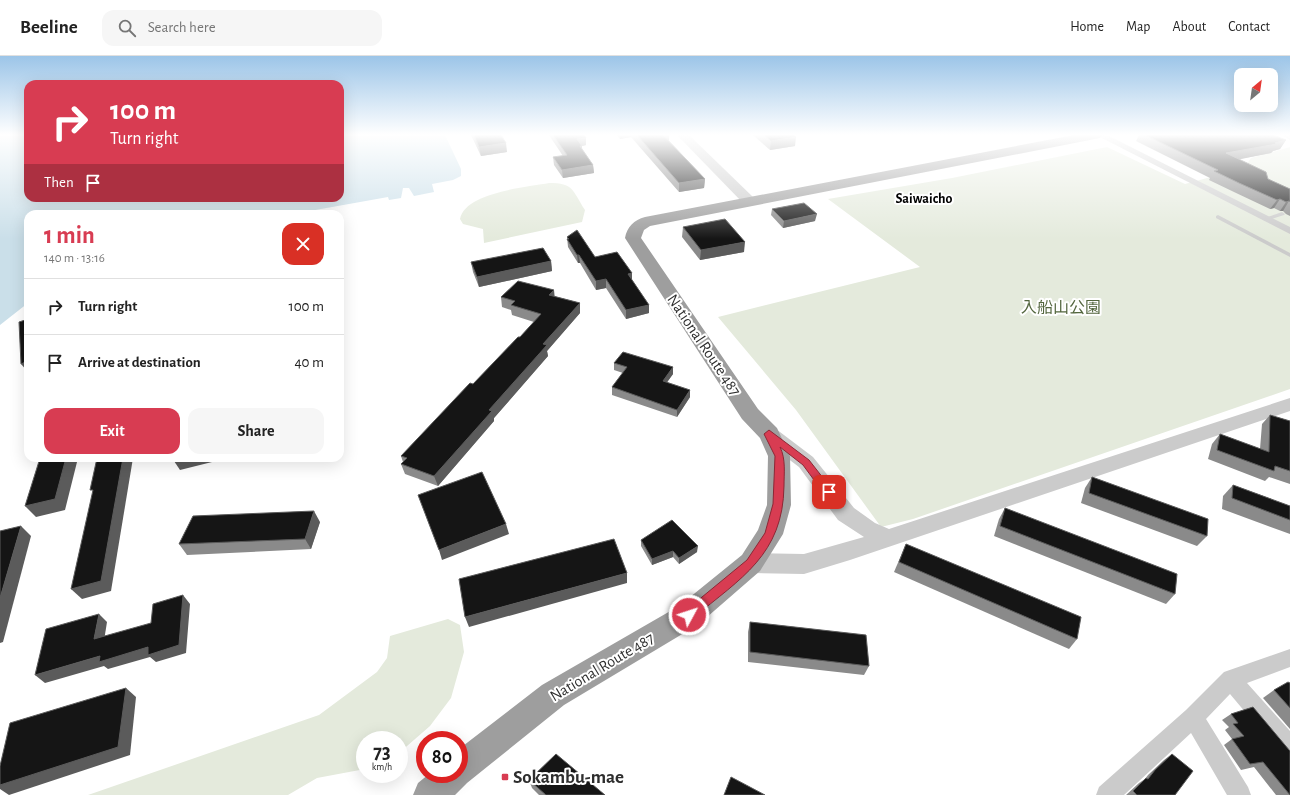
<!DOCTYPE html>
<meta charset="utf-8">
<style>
body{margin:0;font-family:"Alegreya Sans","Noto Sans JP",sans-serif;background:#f6f6f6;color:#222;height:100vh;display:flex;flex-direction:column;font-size:15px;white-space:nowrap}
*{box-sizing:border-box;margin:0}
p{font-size:13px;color:#767676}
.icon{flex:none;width:22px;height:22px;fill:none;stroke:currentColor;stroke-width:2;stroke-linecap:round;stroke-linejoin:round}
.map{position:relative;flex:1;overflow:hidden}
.details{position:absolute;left:24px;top:154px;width:320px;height:252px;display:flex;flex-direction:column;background:#fff;border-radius:12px;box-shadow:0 4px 16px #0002}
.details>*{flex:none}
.banner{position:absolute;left:24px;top:24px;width:320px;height:122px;border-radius:12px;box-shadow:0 4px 16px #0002;background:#d83c52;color:#fff;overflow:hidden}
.needle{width:26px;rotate:29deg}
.tools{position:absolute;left:1234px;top:12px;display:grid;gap:8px}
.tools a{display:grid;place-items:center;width:44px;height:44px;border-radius:8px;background:#fff;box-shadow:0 4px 16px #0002;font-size:20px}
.speed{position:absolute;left:356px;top:675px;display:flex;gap:8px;font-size:20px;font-weight:700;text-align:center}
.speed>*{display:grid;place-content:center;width:52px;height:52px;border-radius:50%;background:#fff;box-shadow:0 4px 16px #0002;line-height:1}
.speed small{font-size:10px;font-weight:400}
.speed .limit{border:6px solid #d22;background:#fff;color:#111}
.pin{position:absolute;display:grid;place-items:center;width:34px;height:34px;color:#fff;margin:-17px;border-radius:8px;box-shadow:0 2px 6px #0006}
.me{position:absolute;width:44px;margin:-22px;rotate:50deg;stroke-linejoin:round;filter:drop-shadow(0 0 3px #0008)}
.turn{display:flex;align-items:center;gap:14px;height:84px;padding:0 20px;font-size:18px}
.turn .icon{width:52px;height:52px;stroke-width:2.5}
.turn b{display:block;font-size:28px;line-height:34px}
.then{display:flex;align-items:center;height:38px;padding:0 20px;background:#0003;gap:8px;font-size:15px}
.round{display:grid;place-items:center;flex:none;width:42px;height:42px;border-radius:12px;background:#f6f6f6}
.summary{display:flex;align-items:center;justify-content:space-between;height:68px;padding:0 20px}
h1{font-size:24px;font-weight:700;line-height:30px;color:#d83c52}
.button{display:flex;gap:8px;margin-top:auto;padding:8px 20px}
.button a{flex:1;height:46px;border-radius:12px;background:#d83c52;color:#fff;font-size:16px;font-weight:700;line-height:46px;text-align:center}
.button a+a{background:#f6f6f6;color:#222}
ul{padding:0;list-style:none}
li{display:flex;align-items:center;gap:12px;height:56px;padding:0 20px;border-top:1px solid #e0e0e0}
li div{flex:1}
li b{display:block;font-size:15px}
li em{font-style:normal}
header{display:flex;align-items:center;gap:24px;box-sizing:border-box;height:56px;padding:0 20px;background:#fff;border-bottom:1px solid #e0e0e0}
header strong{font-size:19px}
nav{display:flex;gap:22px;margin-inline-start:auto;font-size:14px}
.search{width:280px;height:36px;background:#f6f6f6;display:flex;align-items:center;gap:10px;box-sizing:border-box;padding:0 14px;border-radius:12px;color:#767676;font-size:15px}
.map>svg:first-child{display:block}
</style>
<header>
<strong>Beeline</strong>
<div class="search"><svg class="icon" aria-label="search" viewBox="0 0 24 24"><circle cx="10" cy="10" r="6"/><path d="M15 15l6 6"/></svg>Search here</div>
<nav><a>Home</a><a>Map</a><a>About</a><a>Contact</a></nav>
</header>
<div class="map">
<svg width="1290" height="739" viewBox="0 0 1290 739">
<rect width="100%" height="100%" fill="#fff"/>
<g fill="#e4eadc">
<polygon points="1107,91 1185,128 1244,112 1251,102 1290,91 1290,333 913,463 881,471 796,354 718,261 920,211 828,143 952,122"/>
<path d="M549,127C574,127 572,134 585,154L582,166L484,187L483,173L463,168L460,163C465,136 528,131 549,127Z"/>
<polygon points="448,563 460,569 464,596 451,642 430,670 399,697 399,684 365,684 365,713 317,722 288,739 88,739 319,659 377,616 387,602 390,580"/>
</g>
<path fill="#cadfe9" d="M0,79H28V142C38,142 53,145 60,142H340V79H445L461,113V120L453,124L432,128L434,136L414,140L409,132H403L401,142L389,144L388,141L293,158H28V247L0,269Z"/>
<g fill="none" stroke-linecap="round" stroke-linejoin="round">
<g fill="#cbcbcb" fill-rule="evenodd">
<polygon points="1282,156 1285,158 1284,159 1265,165 1262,163"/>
<polygon points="1218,159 1290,197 1290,201 1216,162 1216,160"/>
</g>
<g fill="#cbcbcb" fill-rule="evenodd">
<polygon points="1096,79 1107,79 1290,171 1290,178"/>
<polygon points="1282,79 1290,79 1290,84"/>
<polygon points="1290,593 1290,611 1247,627 1290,675 1290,703 1282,700 1230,638 1206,663 1248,731 1251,739 1227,739 1191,677 1124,739 1096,739 1099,731 1186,654 1224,616"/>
</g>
<g fill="#cbcbcb" fill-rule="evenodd">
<polygon points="677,79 689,79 754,142 756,145 754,148 744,148"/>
<polygon points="1290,342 1290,355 850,504 804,518 751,517 743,514 740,507 743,500 751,497 804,498 864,481 838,464 799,411 762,383 759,378 762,373 769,371 776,373 813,401 854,452 875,467 889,473"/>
</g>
<path fill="#9e9e9e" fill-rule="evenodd" d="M1074,79H1101L1100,82L1095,83L650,170L644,174L641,182L758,353L777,372L790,400L791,449L783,478L760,515L699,568L564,649L467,727L455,739H413L418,727L429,718H459V693L542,629L679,550L742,499L758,474L767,449L768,400L760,382L742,363L625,182C627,171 634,164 645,161Z"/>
</g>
<g fill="#8a8a8a">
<polygon points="471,79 501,79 507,96 481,100"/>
<polygon points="549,79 584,79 586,89 582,90 582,94 593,109 594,117 563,122 554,109 553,101 563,100"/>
<polygon points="617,79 669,79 669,84 668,84 705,123 704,132 679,136 631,81 620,83"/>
<polygon points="753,79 794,79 795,90 770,94"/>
<polygon points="1139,79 1273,79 1286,84 1280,93 1273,95 1271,97 1239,103 1268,123 1290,133 1290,160 1286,158 1283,155 1280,155 1274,152 1270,153 1234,136 1209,124 1210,122 1136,85"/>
<polygon points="772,153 815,165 783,172 771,159"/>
<polygon points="683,171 744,196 700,204 682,181"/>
<polygon points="567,181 595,201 632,217 632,224 649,249 649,257 626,263 606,232 596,234 580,207 578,207 568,191"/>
<polygon points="551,205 552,215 479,231 473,216 471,206"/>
<polygon points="554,234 554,240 580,247 580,257 547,295 548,300 494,362 494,365 438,430 405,418 401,408 403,406 401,400 520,281 534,266 512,259 511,254 502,251 501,241"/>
<polygon points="614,307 673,311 673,318 667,326 690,341 677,361 612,339 612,331 623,317 614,314"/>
<polygon points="1270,359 1290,365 1290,428 1269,421 1265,425 1208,403 1212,388 1220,378 1260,393 1262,368"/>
<polygon points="1092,421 1207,480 1197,490 1081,447 1085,432"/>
<polygon points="1233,429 1290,450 1290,478 1222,453 1223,440"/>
<polygon points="1005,452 1175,538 1166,548 994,480 999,463"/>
<polygon points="320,466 311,493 187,499 179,488"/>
<polygon points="641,484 697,496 679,508 673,501 652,509 641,490"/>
<polygon points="906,488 1077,583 1069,593 894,516"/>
<polygon points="750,566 869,610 864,619 748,606 748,576"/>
<polygon points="1290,627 1290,673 1263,642 1274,634"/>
<polygon points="1253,651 1290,739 1276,739 1254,711 1241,714 1224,689 1232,683 1225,674 1229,671 1222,664 1231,658"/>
<polygon points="1172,698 1175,739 1126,739 1139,727 1145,723 1148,719 1164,704"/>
<polygon points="529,724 605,739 539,739 532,732"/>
</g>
<g fill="#5b5b5b">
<polygon points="620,79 631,79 631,81 620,83"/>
<polygon points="662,79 669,79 669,84 661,85"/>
<polygon points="796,81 795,90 770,94 771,85"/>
<polygon points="586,82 586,89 582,90 582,98 577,83"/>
<polygon points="1286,84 1280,93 1273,95 1271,97 1221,107 1226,97"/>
<polygon points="506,87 507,96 481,100 479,91"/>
<polygon points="593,109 594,117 563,122 562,114"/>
<polygon points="705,123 704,132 679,136 679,127"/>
<polygon points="1280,143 1274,152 1270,153 1277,144"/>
<polygon points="1289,145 1283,155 1280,155 1286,146"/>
<polygon points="817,158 815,165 783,172 784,165"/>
<polygon points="745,186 744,196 700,204 701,194"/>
<polygon points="577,199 579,199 580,207 578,207"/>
<polygon points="551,205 552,215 479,231 477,221"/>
<polygon points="632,217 632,226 628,218"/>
<polygon points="606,223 606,232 596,234 596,225"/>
<polygon points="554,234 555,244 549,239"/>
<polygon points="580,247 580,257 547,295 548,300 494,362 494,365 438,430 434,420 543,288"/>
<polygon points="649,249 649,257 626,263 626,254"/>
<polygon points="28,305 28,316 21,308"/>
<polygon points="673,311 673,318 663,332 663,325"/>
<polygon points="690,334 690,341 677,361 677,354"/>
<polygon points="66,402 78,402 65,454 36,461 25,450"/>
<polygon points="123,402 133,402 111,535 82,543 71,533"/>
<polygon points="172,402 228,402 180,414"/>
<polygon points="314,455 320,466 311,493 305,483"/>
<polygon points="506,468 509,478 442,504 439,494"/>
<polygon points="21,470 31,480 3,586 0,587 0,542"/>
<polygon points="698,490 697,496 679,508 679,502"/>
<polygon points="673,495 673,501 652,509 652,503"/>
<polygon points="627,517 627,527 469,571 465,561"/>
<polygon points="183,539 190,548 186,597 156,606 150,601 108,613 104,610 45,627 35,619 100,600 148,591"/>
<polygon points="99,558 107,566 103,591 94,583"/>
<polygon points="126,632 136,641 130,699 9,739 0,733 0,729"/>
</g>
<g fill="#151515" stroke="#5b5b5b">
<polygon points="474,79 501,79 506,87 479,91"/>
<polygon points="553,79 584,79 586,82 577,83 582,90 580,90 593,109 562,114 553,101 567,99"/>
<polygon points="637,79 663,79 705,123 679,127"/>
<polygon points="764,79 794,79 796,81 771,85"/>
<polygon points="1145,79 1273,79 1286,84 1275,87 1277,88 1226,97 1266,116 1268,123 1290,133 1290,146 1289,145 1286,146 1280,143 1277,144 1239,127 1214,115 1218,114"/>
<polygon points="804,147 817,158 784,165 772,153"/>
<polygon points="725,163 745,186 701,194 683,171"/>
<polygon points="577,174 595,201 617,196 632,217 628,218 649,249 626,254 606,223 596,225 579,199 577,199 567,183 569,183 567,181"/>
<polygon points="543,192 551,205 477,221 471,206"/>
<polygon points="518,225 554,234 549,239 580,247 543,288 547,289 489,354 492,355 434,420 401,408 407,402 401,400 470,327 473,328 518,281 520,281 541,258 511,249 515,245 501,241"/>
<polygon points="28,263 28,305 21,308 19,266"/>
<polygon points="623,296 673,311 663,325 690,334 677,354 612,331 627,311 614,307"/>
<polygon points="1270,359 1290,365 1290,415 1275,410 1274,415 1217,394 1220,378 1269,396"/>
<polygon points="40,402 66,402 55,443 25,450"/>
<polygon points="97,402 123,402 101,525 71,533 93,434 90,434"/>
<polygon points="482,416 506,468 439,494 418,439"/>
<polygon points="1092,421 1208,463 1207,480 1089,437"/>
<polygon points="1233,429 1290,450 1290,464 1232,442"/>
<polygon points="1005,452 1177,518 1175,538 1000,470"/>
<polygon points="314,455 305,483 179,488 193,460"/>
<polygon points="672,464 698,490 679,502 673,495 652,503 641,484"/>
<polygon points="21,470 0,542 0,475"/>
<polygon points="614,483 627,517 465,561 459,523"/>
<polygon points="906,488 1081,561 1077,583 899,506"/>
<polygon points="183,539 179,589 148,599 148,591 99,606 100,600 35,619 46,573 99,558 94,583 151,567 153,548"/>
<polygon points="750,566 866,579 869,610 750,596"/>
<polygon points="1288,626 1290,627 1290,652 1274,634"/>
<polygon points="126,632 118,691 0,729 0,710 10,667"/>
<polygon points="1253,651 1290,695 1290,739 1263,706 1250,708 1232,683 1244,680 1233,668 1238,667 1231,658"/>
<polygon points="556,698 605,739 546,739 529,724"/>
<polygon points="1172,698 1193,715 1175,739 1137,739 1133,735 1146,722 1148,723 1155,714"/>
<polygon points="731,721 765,739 724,739"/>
</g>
<linearGradient id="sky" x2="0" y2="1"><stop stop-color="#9cc5e8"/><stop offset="0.43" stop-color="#fff"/><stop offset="1" stop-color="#fff" stop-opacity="0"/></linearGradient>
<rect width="1290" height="183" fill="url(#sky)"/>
<path fill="#d83c52" stroke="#8c2735" d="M769,374L809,404L834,436L832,439H825L803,409L780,391C786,403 784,417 784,430C783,499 741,522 693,562L689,564L685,562L683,559L685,555L747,504L765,477L773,448L775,400L764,378Z"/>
<rect fill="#d83c52" stroke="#fff" stroke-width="1.5" x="501" y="717" width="8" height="8" rx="2"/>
<g text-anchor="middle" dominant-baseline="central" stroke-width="4" stroke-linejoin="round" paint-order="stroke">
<g font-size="14" font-weight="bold" fill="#000" stroke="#fff">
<text x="924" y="143">Saiwaicho</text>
</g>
<g font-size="16" fill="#53663e" stroke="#fff">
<text x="1061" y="252">入船山公園</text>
</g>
<g font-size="16" fill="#2e2e2e" stroke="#fff">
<text transform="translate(704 289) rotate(56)">National Route 487</text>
<text transform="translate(602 611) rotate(-31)">National Route 487</text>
</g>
<g font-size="19" font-weight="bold" fill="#2e2e2e" stroke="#fff" text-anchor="start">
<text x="513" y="721">Sokambu-mae</text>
</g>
</g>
</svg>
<div class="tools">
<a><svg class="needle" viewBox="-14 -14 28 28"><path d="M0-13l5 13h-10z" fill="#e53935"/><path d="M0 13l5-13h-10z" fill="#767676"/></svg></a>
</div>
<div class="speed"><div>73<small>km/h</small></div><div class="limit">80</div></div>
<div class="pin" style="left:829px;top:436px;background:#d93025"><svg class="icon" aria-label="arrive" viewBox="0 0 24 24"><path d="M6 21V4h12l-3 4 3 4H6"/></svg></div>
<svg class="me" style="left:689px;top:559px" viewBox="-20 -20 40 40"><circle r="17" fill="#d83c52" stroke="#fff" stroke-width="3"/><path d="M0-11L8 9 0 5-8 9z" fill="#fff"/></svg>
<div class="banner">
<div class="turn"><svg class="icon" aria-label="right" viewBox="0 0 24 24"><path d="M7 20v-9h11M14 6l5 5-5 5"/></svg><div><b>100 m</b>Turn right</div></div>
<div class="then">Then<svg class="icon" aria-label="arrive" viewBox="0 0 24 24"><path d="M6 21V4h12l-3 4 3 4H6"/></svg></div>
</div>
<section class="details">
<div class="summary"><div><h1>1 min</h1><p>140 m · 13:16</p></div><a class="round" style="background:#d93025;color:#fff"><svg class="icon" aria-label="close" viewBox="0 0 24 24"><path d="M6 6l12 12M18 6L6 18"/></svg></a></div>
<ul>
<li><svg class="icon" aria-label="right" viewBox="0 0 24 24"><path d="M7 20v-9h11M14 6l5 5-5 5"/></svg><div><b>Turn right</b></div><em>100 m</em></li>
<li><svg class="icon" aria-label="arrive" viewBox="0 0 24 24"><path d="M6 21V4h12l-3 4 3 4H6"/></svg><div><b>Arrive at destination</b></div><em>40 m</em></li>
</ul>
<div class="button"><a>Exit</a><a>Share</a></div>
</section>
</div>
